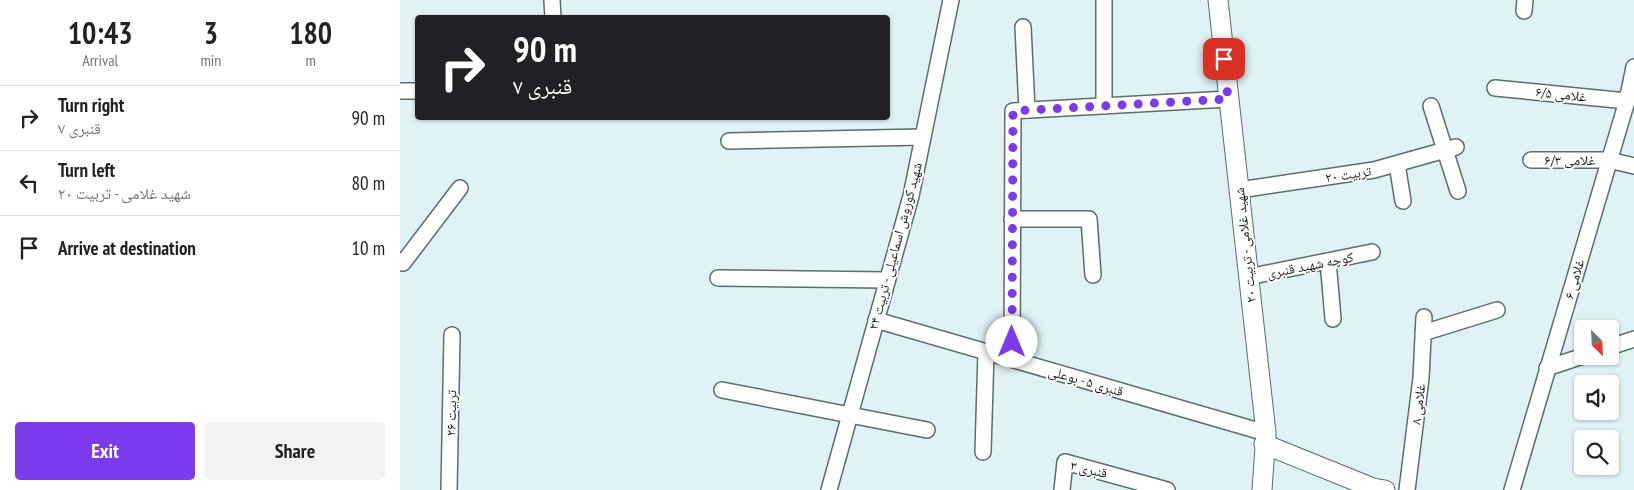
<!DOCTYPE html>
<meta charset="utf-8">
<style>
body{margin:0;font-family:"PT Sans Narrow","Noto Naskh Arabic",sans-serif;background:#f2f2f2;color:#222;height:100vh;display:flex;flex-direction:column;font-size:19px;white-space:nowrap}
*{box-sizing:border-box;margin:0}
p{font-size:16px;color:#767676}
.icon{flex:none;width:28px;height:28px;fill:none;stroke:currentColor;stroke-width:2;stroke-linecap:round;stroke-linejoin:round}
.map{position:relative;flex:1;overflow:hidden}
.panel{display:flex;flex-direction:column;background:#fff;width:400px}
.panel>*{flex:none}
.banner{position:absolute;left:15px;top:15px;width:475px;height:105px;border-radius:5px;box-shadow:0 1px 4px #0004;background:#202124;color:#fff;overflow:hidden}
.needle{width:32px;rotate:156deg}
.controls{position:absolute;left:1174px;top:320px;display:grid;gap:10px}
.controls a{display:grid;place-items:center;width:45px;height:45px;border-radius:5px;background:#fff;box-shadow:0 1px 4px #0004;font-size:25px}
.pin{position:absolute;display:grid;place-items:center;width:42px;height:42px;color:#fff;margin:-21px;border-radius:10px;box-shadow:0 2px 8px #0006}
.me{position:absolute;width:55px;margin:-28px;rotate:0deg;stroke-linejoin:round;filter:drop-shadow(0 0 4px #0008)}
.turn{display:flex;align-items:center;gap:18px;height:105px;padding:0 15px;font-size:22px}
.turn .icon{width:65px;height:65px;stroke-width:2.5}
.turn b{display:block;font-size:35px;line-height:42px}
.eta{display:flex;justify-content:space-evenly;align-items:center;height:85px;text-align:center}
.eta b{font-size:30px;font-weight:700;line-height:35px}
.action{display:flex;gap:10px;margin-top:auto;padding:10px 15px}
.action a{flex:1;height:58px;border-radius:5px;background:#7c3aed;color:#fff;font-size:20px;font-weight:700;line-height:58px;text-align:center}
.action a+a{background:#f2f2f2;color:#222}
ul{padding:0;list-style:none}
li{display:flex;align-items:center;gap:15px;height:65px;padding:0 15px;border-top:1px solid #e0e0e0}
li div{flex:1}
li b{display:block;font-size:19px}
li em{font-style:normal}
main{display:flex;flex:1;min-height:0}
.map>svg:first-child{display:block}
</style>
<main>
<section class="panel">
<div class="eta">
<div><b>10:43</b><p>Arrival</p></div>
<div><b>3</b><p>min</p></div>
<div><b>180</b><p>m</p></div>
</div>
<ul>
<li><svg class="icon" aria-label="right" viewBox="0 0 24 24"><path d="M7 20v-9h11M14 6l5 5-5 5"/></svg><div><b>Turn right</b><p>قنبری ۷</p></div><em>90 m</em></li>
<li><svg class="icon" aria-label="left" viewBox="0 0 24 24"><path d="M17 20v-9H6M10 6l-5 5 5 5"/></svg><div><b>Turn left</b><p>شهید غلامی - تربیت ۲۰</p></div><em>80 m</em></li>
<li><svg class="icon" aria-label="arrive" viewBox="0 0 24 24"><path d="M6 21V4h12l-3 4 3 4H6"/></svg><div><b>Arrive at destination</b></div><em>10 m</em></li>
</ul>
<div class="action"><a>Exit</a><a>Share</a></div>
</section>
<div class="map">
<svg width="1234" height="490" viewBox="0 0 1234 490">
<rect width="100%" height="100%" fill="#dff2f5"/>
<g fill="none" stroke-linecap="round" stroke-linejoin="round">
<defs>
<g id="minor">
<polyline points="152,0 153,18"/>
<polyline points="704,0 704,106"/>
<polyline points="1124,11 1125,0"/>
<polyline points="623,27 627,110"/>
<polyline points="1095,88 1227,101"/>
<polyline points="0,91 18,91"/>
<polyline points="1031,106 1058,191"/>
<polyline points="329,141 523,137"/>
<polyline points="1131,160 1209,160 1234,166"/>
<polyline points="997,164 1003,201"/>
<polyline points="839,190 974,170 1056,147"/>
<polyline points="612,219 689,219 693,275"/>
<polyline points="0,261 3,263 60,188"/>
<polyline points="928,261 933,319"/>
<polyline points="848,277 972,252"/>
<polyline points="318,278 487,280"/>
<polyline points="476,320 866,433"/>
<polyline points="1023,333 1097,310"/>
<polyline points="1210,347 1234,339"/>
<polyline points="612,359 613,111 828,99"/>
<polyline points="1147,368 1183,356"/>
<polyline points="322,390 527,430"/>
<polyline points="583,452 586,352"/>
<polyline points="49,490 52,335"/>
<polyline points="429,490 511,196 551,0"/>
<polyline points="662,490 665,462 767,490"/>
<polyline points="1007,490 1021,378 1024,317"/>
<polyline points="1112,490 1227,101 1234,67"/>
</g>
<g id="tertiary">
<polyline points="818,0 866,433 862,490"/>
<polyline points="864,444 973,488 985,490"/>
</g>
</defs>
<use href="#minor" stroke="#5c6d6f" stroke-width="18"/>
<use href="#tertiary" stroke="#5c6d6f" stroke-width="21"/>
<use href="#minor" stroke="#fff" stroke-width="15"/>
<use href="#tertiary" stroke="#fff" stroke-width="19"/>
</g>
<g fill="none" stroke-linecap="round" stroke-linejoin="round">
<polyline stroke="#7c3aed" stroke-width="9" stroke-dasharray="0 16.2" points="612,342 613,111 828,99 824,59"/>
</g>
<g text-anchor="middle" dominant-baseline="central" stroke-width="4" stroke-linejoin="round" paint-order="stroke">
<g font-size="14" fill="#191f20" stroke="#fff">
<text transform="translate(1161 94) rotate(6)">غلامی ۶/۵</text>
<text x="1170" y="160">غلامی ۶/۳</text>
<text transform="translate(948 174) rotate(-9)">تربیت ۲۰</text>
<text transform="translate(845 245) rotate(-96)">شهید غلامی - تربیت ۲۰</text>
<text transform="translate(495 246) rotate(-75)">شهید کوروش اسماعیلی - تربیت ۲۴</text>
<text transform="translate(910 265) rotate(-11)">کوچه شهید قنبری</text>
<text transform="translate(1174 279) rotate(-74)">غلامی ۶</text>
<text transform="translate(686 381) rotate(16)">قنبری ۵ - بوعلی</text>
<text transform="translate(1018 404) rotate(-83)">غلامی ۸</text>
<text transform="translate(51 413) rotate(-89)">تربیت ۲۶</text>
<text transform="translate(689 469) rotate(13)">قنبری ۳</text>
</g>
</g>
</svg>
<div class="controls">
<a><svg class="needle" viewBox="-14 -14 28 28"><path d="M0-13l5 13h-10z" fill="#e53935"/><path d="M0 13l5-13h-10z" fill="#767676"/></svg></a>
<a><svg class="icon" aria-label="sound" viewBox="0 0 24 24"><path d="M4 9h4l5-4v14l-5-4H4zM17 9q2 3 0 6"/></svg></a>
<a><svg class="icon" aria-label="search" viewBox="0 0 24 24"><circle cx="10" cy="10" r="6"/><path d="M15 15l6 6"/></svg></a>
</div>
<div class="pin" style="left:824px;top:59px;background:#d93025"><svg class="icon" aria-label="arrive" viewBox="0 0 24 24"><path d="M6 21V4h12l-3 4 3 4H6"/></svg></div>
<svg class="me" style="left:612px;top:342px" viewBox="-20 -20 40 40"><circle r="19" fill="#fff"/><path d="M0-13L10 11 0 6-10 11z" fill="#7c3aed"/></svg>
<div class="banner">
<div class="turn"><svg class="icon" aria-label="right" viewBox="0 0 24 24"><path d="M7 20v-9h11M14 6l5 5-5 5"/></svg><div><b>90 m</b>قنبری ۷</div></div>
</div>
</div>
</main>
